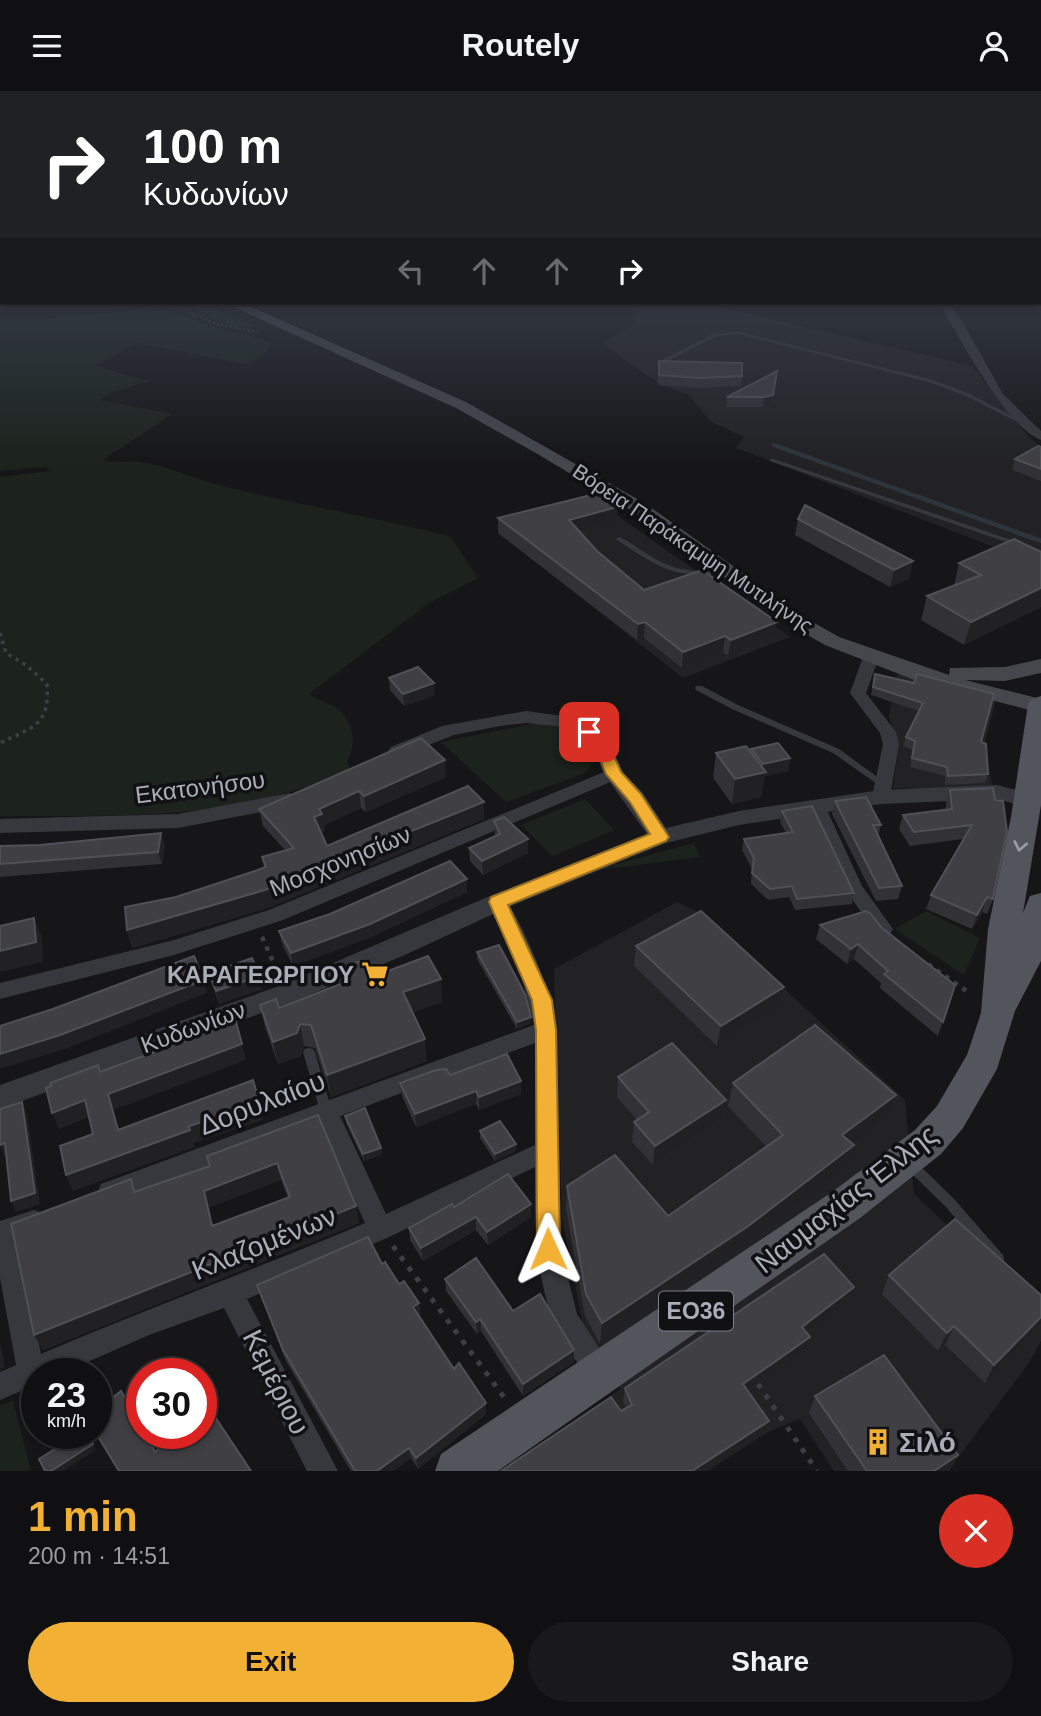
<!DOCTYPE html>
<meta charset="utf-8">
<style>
body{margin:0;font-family:Helvetica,sans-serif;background:#19191b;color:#f1f3f6;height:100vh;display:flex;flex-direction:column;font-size:26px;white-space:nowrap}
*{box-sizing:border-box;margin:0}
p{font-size:23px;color:#9c9d9f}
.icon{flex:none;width:38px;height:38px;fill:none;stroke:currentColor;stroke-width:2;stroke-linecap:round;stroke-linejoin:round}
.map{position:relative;height:1380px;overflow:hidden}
.side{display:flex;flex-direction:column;background:#101012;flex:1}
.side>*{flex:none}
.hud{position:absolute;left:0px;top:0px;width:1041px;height:214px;box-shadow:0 4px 10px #0003,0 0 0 2px #303032;background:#202124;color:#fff;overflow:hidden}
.speed{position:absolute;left:21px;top:1267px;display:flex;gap:14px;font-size:35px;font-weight:700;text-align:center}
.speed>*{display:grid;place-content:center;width:91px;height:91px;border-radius:50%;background:#101012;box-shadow:0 4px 10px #0003,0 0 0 2px #303032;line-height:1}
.speed small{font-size:18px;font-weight:400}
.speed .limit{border:10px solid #d22;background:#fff;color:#111}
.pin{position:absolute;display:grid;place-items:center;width:60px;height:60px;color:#fff;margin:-30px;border-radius:14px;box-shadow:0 4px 10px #0006}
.me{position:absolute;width:77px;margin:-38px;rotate:359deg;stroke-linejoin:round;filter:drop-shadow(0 0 5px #0008)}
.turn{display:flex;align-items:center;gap:24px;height:147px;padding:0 28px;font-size:32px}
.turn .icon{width:91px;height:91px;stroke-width:2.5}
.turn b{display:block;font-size:49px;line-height:60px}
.lanes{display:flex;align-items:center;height:66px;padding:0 28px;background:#0003;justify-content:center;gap:35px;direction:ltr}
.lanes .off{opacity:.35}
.round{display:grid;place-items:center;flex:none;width:74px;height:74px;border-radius:37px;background:#19191b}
.head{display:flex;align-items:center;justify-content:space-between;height:119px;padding:0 28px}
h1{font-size:42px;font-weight:800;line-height:52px;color:#f2b134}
.action{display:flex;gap:14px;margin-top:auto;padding:14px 28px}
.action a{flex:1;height:80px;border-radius:42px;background:#f2b134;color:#111;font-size:28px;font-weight:800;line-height:80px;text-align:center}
.action a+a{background:#19191b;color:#f1f3f6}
header{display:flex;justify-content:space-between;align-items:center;height:91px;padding:0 28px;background:#101012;font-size:32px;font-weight:800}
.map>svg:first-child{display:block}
</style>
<header><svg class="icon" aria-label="menu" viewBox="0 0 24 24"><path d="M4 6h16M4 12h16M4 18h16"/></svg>Routely<svg class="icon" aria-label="person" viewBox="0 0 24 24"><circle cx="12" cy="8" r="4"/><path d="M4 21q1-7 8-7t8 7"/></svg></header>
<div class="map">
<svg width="1041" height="1380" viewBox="0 0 1041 1380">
<rect width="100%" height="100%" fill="#161618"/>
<g fill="#222225">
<polygon points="633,212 702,212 972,275 1029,347 1041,355 1041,474 736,357 744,346 710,330 688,303 661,294 601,252 635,233"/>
<polygon points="602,413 628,432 790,546 683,587 498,442"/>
<polygon points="898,580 996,609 985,651 993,700 893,697 898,658 889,625"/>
<polygon points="677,811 704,824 905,1009 914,1103 1041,1222 1041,1250 1029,1272 948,1380 834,1380 800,1328 766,1342 705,1380 500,1380 621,1298 583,1235 562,1127 554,878"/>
</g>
<g fill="#1c231d">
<polygon points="180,212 204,212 256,236 226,233"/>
<path d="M159,217L217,237L272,251L268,260L247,273L136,252L96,275L149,290L110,302L100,309L172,323L103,369C117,373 131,369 145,372C172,376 199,390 227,396C301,415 377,426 451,446L478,487L429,512L309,603C318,609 331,613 339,619C354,632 357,654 347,670L349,678C240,731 118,724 0,725V386L51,380L45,376L0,380V228C54,230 106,220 159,217Z"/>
<polygon points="537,632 575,637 601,663 585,682 506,711 441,651"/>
<polygon points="585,708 614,739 552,765 521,734"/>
<polygon points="694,752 700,766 590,780"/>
<polygon points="926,820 980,847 964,884 895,838"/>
<polygon points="13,1309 31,1380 0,1380 0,1315"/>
</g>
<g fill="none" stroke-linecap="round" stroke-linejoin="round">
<polyline stroke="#2c353c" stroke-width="4.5" points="774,354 1041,450"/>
<polyline stroke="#3d3f44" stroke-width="2" stroke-dasharray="2 2.5" stroke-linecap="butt" points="172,212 215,233 258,241"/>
<path stroke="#3d3f44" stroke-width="3.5" stroke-dasharray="3.5 4.5" stroke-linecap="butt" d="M0,542L6,562L26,574L47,593C50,635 33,636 0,652"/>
<g stroke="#3d3f44" stroke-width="4.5" stroke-dasharray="4.5 6" stroke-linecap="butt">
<polyline points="262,846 279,884"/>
<polyline points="928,873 971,903"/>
</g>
<g stroke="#3d3f44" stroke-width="5" stroke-dasharray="5 8" stroke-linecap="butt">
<polyline points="393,1155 506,1309"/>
<polyline points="758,1293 817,1380"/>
</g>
<g fill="#37383d" fill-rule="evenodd">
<polygon points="739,241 933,289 970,303 1024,331 1019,332 966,305 929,291 739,243 717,245 661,273 656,272 714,243"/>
<polygon points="770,368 774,368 1041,459 1041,463 770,370"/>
<path d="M619,446C629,450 638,457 647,463C675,481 694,482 726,478L729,480L726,482C673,488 660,477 617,449L616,448Z"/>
<polygon points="696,595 702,595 738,614 839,658 887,693 886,695 880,695 833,662 732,618 696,599 695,597"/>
<polygon points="309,957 313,958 315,961 332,1020 330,1023 326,1025 322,1023 320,1020 303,961 305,958"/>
<polygon points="910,1068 914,1069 954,1108 1003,1164 1004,1168 1003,1172 998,1174 993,1172 946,1116 906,1077 904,1073 906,1069"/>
</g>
<g fill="#37383d" fill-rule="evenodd">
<path d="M939,212H948L962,230L1003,303L1041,340V349C1005,336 960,246 939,212Z"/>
<polygon points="871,561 879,566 866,602 896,641 899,653 890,706 881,712 872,706 883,653 880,642 850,602 863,566"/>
<polygon points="614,677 620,679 623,683 620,687 283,829 174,864 0,908 0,892 174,849 269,819"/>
<polygon points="817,711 826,717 862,795 893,838 890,843 876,843 844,796 808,717"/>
<path d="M498,804L505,806C529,847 548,892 557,939L561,1158L577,1223L616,1283L612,1293L602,1297C589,1292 584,1281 576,1270C534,1212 535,1146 535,1076L389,1146L247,1208L338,1380H307L224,1217L149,1244L60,1283H37V1293L0,1309V1281L16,1274L0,1187V1130L34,1119L43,1122L47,1130L43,1138L13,1149L24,1177L41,1263C148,1217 257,1178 365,1132L320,1033L110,1112L101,1109L98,1101L101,1093L534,934L523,889L488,811L491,806ZM535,952V1054L386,1123L340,1025Z"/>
</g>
<g fill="#37383d" fill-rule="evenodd">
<polygon points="526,620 577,627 608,647 623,681 643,702 666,737 739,720 881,699 997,694 1035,704 1038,709 1027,716 997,708 881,713 739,734 666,752 506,817 407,863 297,909 0,1018 0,994 279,895 490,805 647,743 604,683 592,654 565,636 526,632 500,635 454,644 398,666 388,660 391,656 442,635"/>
<polygon points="290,702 301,709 298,714 178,737 0,742 0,728 178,723"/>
</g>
<polygon fill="#45474d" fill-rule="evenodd" points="225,212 242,212 466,311 646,413 809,529 839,546 949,584 950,577 1005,576 1041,568 1041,582 1005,590 965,589 1041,608 1041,622 917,590 825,554 795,537 634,421 541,365 456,317"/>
<polygon fill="#53555c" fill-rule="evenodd" points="1041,605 1041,714 1023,822 1030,805 1041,802 1041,870 1015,920 997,978 963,1037 941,1063 860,1127 498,1380 435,1380 441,1363 832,1101 915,1039 937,1015 967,964 981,922 988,838 1011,726 1028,613 1032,608"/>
</g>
<g fill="#323236" fill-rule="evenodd">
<polygon points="659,270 742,285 741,295 700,297 658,294"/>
<polygon points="777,280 772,314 763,316 726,316 727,306"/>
<polygon points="1041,356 1041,390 1012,379 1015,368"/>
<polygon points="617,416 616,431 580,441 597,460 644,499 775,547 728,565 723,561 682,577 644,547 637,549 498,442 498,427"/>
<polygon points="798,428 913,470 909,488 890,496 795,444"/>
<polygon points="1041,461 1041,516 964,554 921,529 927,505 954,495 959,472"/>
<polygon points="875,583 914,592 981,651 988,683 985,692 945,694 945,685 910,676 913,659 903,655 906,646 919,620 871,604"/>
<polygon points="389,587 435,604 404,615 390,599"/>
<polygon points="751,658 790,667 788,680 765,685 761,706 732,713 713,687 716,662 751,661"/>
<polygon points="446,686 366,721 361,717 324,734 325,739 321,741 327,755 484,728 268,817 132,857 127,839 176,806 264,777 262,766 285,759 263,735 259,718"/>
<polygon points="993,697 993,808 987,823 982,821 972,838 926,818 931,804 963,748 910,755 899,738 903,724 946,718 946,713 950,699"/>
<polygon points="835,710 881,734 878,745 902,795 898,808 876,810 832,723"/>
<polygon points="782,720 854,802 852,813 795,819 789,806 768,809 751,793 752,778 742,759 744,748 786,742 780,731"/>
<polygon points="494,730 528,762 483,784 470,770 469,757 495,745"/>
<polygon points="165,754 162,773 0,786 0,755"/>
<polygon points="467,788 467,801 371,846 293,875 282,853 279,840"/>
<polygon points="820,834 882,837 955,894 938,945 880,897 881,892 854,868 847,873 816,848"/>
<polygon points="636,855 784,896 780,915 717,955 634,875"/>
<polygon points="477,861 531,926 531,932 517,938 477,868"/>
<polygon points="344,876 442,911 412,921 427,970 331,1006 315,957 304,955 301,965 278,973 265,936 260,914 279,917 346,891"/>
<polygon points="209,882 262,898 219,913 213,895"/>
<polygon points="450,984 521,1003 479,1019 476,1013 416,1036 402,1005 400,992"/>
<polygon points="618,986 726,1009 722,1028 653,1074 632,1051 634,1031 637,1029 617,1006"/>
<polygon points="733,992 896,1004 888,1027 853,1054 847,1077 742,1158 600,1253 585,1225 566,1118 567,1095 668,1125 766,1055 728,1015"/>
<path d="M318,1024L359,1132L43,1259L135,1101L210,1075ZM281,1089L288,1107L213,1135L209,1116Z"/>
<polygon points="345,1025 381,1057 382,1063 364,1070 346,1032"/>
<polygon points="480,1040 516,1060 495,1070 480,1047"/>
<polygon points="531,1113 531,1126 488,1154 476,1139 423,1170 410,1149 409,1137 454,1116"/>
<polygon points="382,1173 399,1193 419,1212 420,1223 418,1224 454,1278 486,1312 486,1323 418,1378 411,1367 393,1380 351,1380 286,1270 261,1205 257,1194"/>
<polygon points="889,1184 1041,1204 1041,1234 985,1292 945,1254 938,1260 882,1203"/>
<polygon points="445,1188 513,1220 574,1271 523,1305 481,1240 477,1243 446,1200"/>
<polygon points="850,1209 807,1242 810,1246 806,1259 748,1300 769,1330 766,1342 707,1380 501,1380 626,1317 623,1310 625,1297"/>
<polygon points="815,1305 958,1364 949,1380 848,1380 809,1322"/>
<polygon points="95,1342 155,1361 251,1380 118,1380"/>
</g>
<g fill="#212124">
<polygon points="773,304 772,314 763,316 764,306"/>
<polygon points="617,416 616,431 569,444 569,429"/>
<polygon points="913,470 909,488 890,496 894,479"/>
<polygon points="1041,497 1041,516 964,554 971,531"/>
<polygon points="645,531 644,547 637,549 638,533"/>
<polygon points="777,531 775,547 728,565 731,549"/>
<polygon points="725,545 723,561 682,577 683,561"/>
<polygon points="434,592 435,604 404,615 403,603"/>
<polygon points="790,667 788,680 765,685 761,706 732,713 735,688 762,681 763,673"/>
<polygon points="445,669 446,686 366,721 364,705"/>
<polygon points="359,700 361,717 324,734 325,739 317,743 314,726 319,718"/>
<polygon points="484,711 484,728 268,817 132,857 127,839"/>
<polygon points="161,742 165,754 162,773 158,761"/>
<polygon points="528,748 528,762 483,784 482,770"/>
<polygon points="467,788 467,801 371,846 293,875 291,862"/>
<polygon points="987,806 982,821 972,838 977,824"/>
<polygon points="34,827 42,846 43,871 0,881 0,860"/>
<polygon points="858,853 854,868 847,873 851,858"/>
<polygon points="260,885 262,898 219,913 216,900"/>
<polygon points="441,888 442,911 405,923 403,901"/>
<polygon points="204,889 207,902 65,958 0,978 0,963"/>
<polygon points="784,896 780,915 717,955 721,935"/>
<polygon points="531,926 531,932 517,938 517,931"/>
<polygon points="300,933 304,955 301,965 278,973 273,951"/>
<polygon points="425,948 427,970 331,1006 327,984"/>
<polygon points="242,953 246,969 114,1019 124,1055 118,1039 108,1003"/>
<polygon points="521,990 521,1003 479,1019 479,1006"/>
<polygon points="476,1000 476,1013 416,1036 415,1023"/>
<polygon points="896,1004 888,1027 836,1067 842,1044"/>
<polygon points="85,1009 92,1025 59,1038 52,1022"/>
<polygon points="726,1009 722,1028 653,1074 655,1055"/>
<polygon points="22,1011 27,1022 40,1113 16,1121 11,1110"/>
<polygon points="260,1013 263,1029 194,1052 195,1056 73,1100 66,1084 189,1035"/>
<polygon points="5,1052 10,1063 4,1065 0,1054"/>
<polygon points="516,1053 516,1060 495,1070 495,1063"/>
<polygon points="854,1054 847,1077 742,1158 600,1253 602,1232"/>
<polygon points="381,1057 382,1063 364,1070 363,1063"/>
<polygon points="277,1072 281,1089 209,1116 217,1151 204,1100"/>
<polygon points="531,1113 531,1126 488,1154 487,1141"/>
<polygon points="356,1115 359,1132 43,1259 34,1244"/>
<polygon points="476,1126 476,1139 423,1170 421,1157"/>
<polygon points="854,1196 850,1209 798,1249 802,1236"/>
<polygon points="419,1212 420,1223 414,1227 413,1216"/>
<polygon points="1041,1226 1041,1234 985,1292 994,1274"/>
<polygon points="480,1228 481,1240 477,1243 476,1231"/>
<polygon points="954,1235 945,1254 938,1260 947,1242"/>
<polygon points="810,1246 806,1259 739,1306 743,1293"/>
<polygon points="0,1251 5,1276 0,1279"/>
<polygon points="574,1259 574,1271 523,1305 523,1293"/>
<polygon points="486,1312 486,1323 418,1378 416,1367"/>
<polygon points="769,1330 766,1342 707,1380 692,1380"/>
<polygon points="93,1353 96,1359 63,1380 51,1380"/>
<polygon points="409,1357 411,1367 393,1380 377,1380"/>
<polygon points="958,1364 949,1380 934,1380"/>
</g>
<g fill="#3f3f44" stroke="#4f5156" stroke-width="2" fill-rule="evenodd">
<polygon points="659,270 742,272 742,285 701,287 659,284"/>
<polygon points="777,280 773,304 764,306 727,306"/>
<polygon points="1038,355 1041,356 1041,378 1015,368"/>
<polygon points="599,402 617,416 569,429 597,460 644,499 702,479 777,531 731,549 725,545 683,561 645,531 638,533 498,427"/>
<polygon points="805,414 913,470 894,479 798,428"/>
<polygon points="1014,448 1041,461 1041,497 971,531 927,505 981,484 959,472"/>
<polygon points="418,576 434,592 403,603 389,587"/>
<polygon points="875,583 914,592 917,583 994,603 981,651 986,653 988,683 948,685 947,676 912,667 915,650 906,646 923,612 873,596"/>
<polygon points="421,647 445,669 364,705 359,700 319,718 322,723 314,726 327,755 468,695 484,711 265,799 127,839 125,816 176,806 255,780 266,776 262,766 294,757 259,718"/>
<polygon points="778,652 790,667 763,673 751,658"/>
<polygon points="746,655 766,681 735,688 716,662"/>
<polygon points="993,697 995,709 1003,710 1007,741 993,808 987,806 977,824 931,804 972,734 914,741 903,724 952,718 950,699"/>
<polygon points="866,706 881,734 873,734 902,795 879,797 835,710"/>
<polygon points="812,715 854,802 797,808 792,795 770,798 752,782 754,767 744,748 793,741 782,720"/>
<polygon points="504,726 528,748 482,770 469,757 500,743 494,730"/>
<polygon points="161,742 158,761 0,773 0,755 40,754"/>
<polygon points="450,770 467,788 370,833 291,862 279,840 330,823"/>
<polygon points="701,820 784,896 721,935 636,855"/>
<polygon points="866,820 871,823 882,837 955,894 943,931 884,883 888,880 858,853 851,858 820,834"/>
<polygon points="34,827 36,851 0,860 0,835"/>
<polygon points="499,854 525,903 531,926 517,931 477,861"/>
<polygon points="194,865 204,889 60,944 0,963 0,935 53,918"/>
<polygon points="428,865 441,888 403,901 425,948 327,984 311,934 300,933 297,942 273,951 260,914 276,908 279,917 351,889 344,876 363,869 372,886"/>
<polygon points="252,867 260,885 216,900 209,882"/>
<polygon points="236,931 242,953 108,1003 118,1039 253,989 260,1013 189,1035 190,1039 66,1084 60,1055 93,1043 85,1009 52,1022 46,997 51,995 50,992 98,974 100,981"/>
<polygon points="815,934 896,1004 842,1044 854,1054 747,1136 602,1232 586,1203 567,1095 615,1064 668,1125 783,1044 733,992"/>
<polygon points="672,952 726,1009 655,1055 634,1031 649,1021 618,986"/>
<polygon points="507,963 521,990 479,1006 476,1000 415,1023 400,992 436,979 446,978 450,984"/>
<polygon points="22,1011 35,1102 11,1110 5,1052 0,1054 0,1018"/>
<polygon points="365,1017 381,1057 363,1063 345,1025"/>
<path d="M318,1024L356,1115L34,1244L11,1133L131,1088L134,1101L210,1075L207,1065ZM277,1072L290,1106L212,1135L204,1100Z"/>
<polygon points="500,1030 516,1053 495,1063 480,1040"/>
<polygon points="508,1083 531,1113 487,1141 476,1126 421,1157 409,1137 452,1113 454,1116"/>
<polygon points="955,1128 1041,1204 1041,1226 994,1274 954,1235 947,1242 889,1184"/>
<polygon points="368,1146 382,1173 385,1171 399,1193 404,1190 419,1212 413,1216 454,1278 459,1272 486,1312 416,1367 409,1357 377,1380 355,1380 283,1259 257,1194"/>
<polygon points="824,1163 854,1196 802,1236 810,1246 743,1293 769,1330 692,1380 501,1380 611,1306 621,1320 632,1314 625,1297"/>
<polygon points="476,1167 513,1220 540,1203 574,1259 523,1293 480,1228 476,1231 445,1188"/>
<polygon points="884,1264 958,1364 934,1380 867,1380 815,1305"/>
<polygon points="121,1300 142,1337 142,1342 145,1342 155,1361 180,1342 201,1342 201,1327 211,1320 251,1380 119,1380 96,1342 96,1320"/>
<polygon points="80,1342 87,1342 93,1353 51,1380 45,1380 39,1368"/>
</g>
<defs><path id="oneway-chevron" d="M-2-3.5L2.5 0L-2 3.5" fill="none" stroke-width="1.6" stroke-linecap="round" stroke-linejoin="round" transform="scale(1.75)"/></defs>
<use stroke="#979ba6" href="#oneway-chevron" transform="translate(1020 755) rotate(101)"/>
<linearGradient id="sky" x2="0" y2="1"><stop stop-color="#0c0c0d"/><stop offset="0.48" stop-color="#363c48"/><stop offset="1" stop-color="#363c48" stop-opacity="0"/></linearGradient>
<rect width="1041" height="373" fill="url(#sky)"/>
<polygon fill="#f2b134" stroke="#9d7322" stroke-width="2" points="589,636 606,648 621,681 641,703 669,746 666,750 508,814 552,909 556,939 560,1158 557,1166 548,1169 540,1166 537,1158 536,939 532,909 489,811 491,806 650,743 630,711 606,683 594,653 582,641"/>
<defs>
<symbol id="supermarket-bare" viewBox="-9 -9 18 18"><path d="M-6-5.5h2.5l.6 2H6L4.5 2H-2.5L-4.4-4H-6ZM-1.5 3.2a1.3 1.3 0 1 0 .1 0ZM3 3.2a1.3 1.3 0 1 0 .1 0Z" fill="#f2b134" stroke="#111113" stroke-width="2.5" paint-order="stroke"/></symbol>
<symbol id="building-bare" viewBox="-9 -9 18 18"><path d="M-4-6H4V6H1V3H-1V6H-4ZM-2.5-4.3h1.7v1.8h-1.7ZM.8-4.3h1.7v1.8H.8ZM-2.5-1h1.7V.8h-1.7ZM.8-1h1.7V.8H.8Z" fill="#f2b134" stroke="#111113" stroke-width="2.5" paint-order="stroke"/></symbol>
</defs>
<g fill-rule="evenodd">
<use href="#supermarket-bare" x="356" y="864" width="38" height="38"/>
<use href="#building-bare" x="859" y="1332" width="38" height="38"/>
</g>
<g text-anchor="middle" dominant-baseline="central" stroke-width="7" stroke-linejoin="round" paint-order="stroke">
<g font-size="21" fill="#a8adb8" stroke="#111113">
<text transform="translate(693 457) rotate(34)">Βόρεια Παράκαμψη Μυτιλήνης</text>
</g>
<rect fill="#111113" stroke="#7b7e86" stroke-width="2" x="659" y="1200.5" width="74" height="39" rx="5"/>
<g font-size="23" font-weight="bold" fill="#a8adb8">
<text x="696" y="1220">ΕΟ36</text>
</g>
<g font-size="24" fill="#a8adb8" stroke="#111113">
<text transform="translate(200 696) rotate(-7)">Εκατονήσου</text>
<text transform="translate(340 770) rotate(-22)">Μοσχονησίων</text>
<text transform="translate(193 936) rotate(-20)">Κυδωνίων</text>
</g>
<g font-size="24" font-weight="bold" fill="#a8adb8" stroke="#111113" text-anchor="end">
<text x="354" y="883">ΚΑΡΑΓΕΩΡΓΙΟΥ</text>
</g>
<g font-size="28" fill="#a8adb8" stroke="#111113">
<text transform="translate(262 1012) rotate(-21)">Δορυλαίου</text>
<text transform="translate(846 1108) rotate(-38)">Ναυμαχίας Έλλης</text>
<text transform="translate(264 1152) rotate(-22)">Κλαζομένων</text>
<text transform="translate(276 1291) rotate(63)">Κεμέριου</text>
</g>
<g font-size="28" font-weight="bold" fill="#a8adb8" stroke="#111113" text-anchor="start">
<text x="899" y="1351">Σιλό</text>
</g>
</g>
</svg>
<div class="speed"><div>23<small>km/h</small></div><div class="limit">30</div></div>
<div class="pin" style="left:589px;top:641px;background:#d93025"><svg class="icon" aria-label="arrive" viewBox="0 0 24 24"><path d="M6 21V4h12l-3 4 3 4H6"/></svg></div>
<svg class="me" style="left:548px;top:1158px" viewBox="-20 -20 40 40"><path d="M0-17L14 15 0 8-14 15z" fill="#f2b134" stroke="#fff" stroke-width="4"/></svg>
<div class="hud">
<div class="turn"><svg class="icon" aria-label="right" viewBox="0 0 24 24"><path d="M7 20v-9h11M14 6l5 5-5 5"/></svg><div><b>100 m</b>Κυδωνίων</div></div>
<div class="lanes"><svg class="icon off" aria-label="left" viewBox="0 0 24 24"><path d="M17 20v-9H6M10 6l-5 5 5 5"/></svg><svg class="icon off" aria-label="ahead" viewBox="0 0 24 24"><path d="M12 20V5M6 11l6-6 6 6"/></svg><svg class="icon off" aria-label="ahead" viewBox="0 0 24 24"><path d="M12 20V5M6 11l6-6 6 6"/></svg><svg class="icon" aria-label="right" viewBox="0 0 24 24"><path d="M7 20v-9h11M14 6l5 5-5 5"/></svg></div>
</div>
</div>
<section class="side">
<div class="head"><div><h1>1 min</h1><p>200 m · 14:51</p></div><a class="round" style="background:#d93025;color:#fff"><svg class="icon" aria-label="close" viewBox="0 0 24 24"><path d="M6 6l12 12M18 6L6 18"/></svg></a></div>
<div class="action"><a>Exit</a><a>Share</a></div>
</section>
